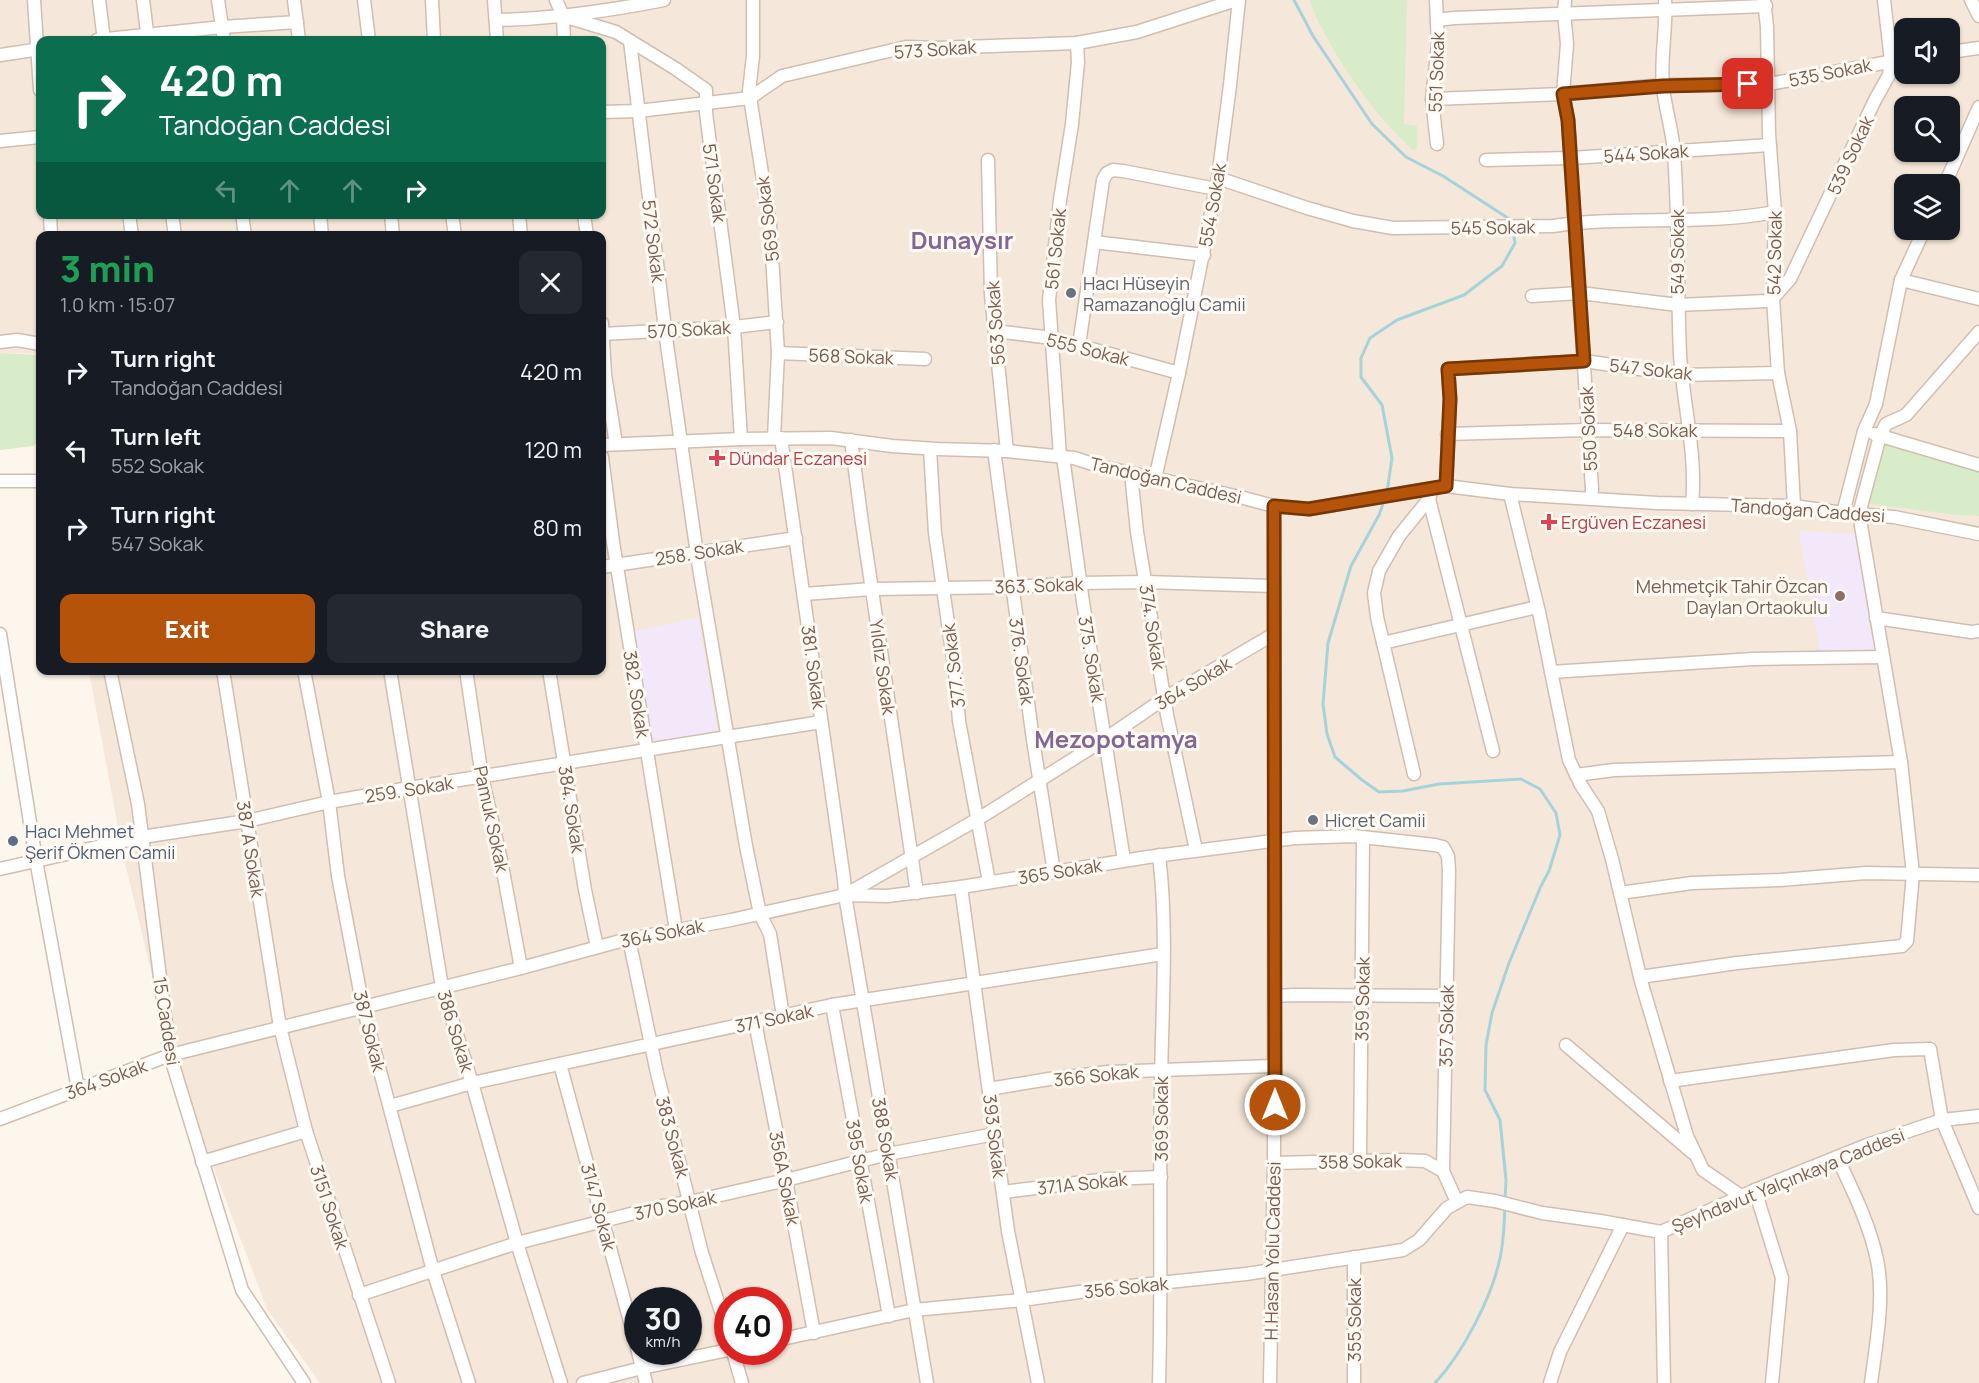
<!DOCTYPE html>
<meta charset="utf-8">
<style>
body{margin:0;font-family:Manrope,sans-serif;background:#242831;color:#f1f3f6;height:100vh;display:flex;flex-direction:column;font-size:22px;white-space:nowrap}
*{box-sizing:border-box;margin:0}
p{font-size:20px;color:#9ea1a6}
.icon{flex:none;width:33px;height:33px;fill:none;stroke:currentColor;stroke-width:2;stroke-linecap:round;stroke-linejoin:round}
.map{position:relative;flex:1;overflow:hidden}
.panel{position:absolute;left:36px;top:231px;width:570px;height:444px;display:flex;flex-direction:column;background:#171b24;border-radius:12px;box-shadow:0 2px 4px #0004}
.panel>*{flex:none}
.banner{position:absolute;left:36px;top:36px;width:570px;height:183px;border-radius:12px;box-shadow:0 2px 4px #0004;background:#0b6e4f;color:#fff;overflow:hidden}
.buttons{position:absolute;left:1894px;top:18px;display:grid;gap:12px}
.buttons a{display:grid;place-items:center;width:66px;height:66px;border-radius:12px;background:#171b24;box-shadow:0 2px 4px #0004;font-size:30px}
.speed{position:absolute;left:624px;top:1287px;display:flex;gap:12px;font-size:30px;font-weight:700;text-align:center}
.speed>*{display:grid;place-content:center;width:78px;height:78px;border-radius:50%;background:#171b24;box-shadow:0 2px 4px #0004;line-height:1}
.speed small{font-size:15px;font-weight:400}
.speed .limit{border:9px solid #d22;background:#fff;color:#111}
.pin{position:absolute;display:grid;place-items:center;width:51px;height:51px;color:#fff;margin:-26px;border-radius:12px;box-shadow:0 3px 9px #0006}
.me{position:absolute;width:66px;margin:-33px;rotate:0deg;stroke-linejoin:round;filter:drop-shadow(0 0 4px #0008)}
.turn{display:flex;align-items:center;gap:21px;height:126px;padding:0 24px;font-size:27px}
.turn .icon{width:78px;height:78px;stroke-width:2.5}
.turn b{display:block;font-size:42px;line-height:51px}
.lanes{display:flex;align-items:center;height:57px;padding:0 24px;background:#0003;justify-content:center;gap:30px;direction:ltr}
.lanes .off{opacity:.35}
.round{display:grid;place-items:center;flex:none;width:63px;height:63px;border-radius:12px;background:#242831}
.summary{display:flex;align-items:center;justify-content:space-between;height:102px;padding:0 24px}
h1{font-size:36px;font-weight:800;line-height:45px;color:#1e9e55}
.action{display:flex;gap:12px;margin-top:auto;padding:12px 24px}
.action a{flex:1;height:69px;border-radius:12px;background:#b45309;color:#fff;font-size:24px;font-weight:800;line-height:69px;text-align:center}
.action a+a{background:#242831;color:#f1f3f6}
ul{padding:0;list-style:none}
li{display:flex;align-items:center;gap:18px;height:78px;padding:0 24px}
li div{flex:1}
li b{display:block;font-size:22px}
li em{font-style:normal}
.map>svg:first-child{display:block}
</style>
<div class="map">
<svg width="1979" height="1383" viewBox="0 0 1979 1383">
<rect width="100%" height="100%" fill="#fdf6ec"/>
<path fill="#f5e8da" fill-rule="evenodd" d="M0,0H1979V1383H320L267,1309L172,1058L123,855L89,671L602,670V236H40V354L0,353ZM1905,28H1950V74H1905ZM40,40H602V214H40ZM1905,106H1950V152H1905ZM1905,184H1950V230H1905ZM638,1300H688V1352H638ZM728,1300H778V1352H728Z"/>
<g fill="#f3e8fa">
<polygon points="1799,531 1854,534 1859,540 1879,653 1820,652"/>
<polygon points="698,618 718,732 652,742 634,631"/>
</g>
<g fill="#d8ecc9">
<path d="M1310,0H1407L1404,124L1417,126V148L1413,151C1381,120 1354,86 1332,47C1324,32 1314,16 1310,0Z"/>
<polygon points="0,353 40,355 40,441 33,446 0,450"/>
<polygon points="1881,428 1979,463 1979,516 1957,515 1864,503"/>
</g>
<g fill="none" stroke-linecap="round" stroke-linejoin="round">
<g stroke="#a5d3da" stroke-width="3">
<polyline points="1294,0 1313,36 1372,124 1406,157 1443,176 1511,220 1512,222"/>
<polyline points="1387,492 1392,458 1382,405 1361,377 1361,358 1370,338 1397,320 1464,295 1502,266 1515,243 1513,229"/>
<polyline points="1384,501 1379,515 1351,566 1328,643 1323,704 1327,734 1335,757 1362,780 1379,792 1403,791 1439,784 1521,779 1540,789 1556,813 1560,835 1549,871 1541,886 1509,963 1492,1013 1486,1045 1485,1090 1500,1120 1506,1180 1505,1200"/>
<path d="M1435,1383C1463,1353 1492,1297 1500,1258C1504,1241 1504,1224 1505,1207"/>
</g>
<defs>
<g id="minor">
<polyline points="34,0 40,90"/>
<polyline points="99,0 104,40"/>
<polyline points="143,0 148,40"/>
<polyline points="218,0 224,40"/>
<polyline points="294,0 299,40"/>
<polyline points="364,0 369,40"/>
<polyline points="432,0 434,40"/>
<polyline points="494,0 497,40"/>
<polyline points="556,0 563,16 564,40"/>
<polyline points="753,0 753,56 749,91 770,224 778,353 774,438"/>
<polyline points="1436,0 1438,45 1432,99 1437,144"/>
<polyline points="1565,0 1564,13 1567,44 1563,94 1568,120 1592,489 1591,499"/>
<path d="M1665,0C1667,29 1660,58 1663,87C1665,109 1673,131 1674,154C1679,221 1677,287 1680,354C1683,404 1697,454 1692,504"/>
<polyline points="1764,0 1767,27 1769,134 1775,212 1773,298 1778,373 1790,431 1794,506"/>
<polyline points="1971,0 1979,16"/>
<polyline points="563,16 616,32 676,69 706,90 706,113 734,327 741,439"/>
<path d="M496,20C552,19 608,11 664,0"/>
<polyline points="1437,20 1454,18 1766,6"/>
<polyline points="97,40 222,27 297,22"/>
<polyline points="630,41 667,345 699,568 746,846 760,914 770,934 783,1016"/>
<polyline points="1950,52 1979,48"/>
<polyline points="0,55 40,49"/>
<polyline points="1432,99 1563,94 1663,85 1769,84 1905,59"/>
<polyline points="602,112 638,111 750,98 782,76 906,47 937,48 1077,43 1137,32 1236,0"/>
<polyline points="0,141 40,137"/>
<polyline points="988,160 991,295 1007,451"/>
<polyline points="1486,160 1571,158 1770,145"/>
<path d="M1218,178L1307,208L1353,221L1393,228L1553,226C1626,215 1702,226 1775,212"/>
<polyline points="1945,184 1979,107"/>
<polyline points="50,214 51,236"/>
<polyline points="129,214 132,236"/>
<polyline points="172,214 175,236"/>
<polyline points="242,214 245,236"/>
<polyline points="320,214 322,236"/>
<polyline points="391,214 393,236"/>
<polyline points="452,214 455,236"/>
<polyline points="519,214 521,236"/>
<polyline points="584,214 587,236"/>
<polyline points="1094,242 1204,255"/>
<polyline points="1901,280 1979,299"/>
<polyline points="1532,296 1580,293 1678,305 1767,301 1773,298 1790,279 1875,100 1889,75 1891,61 1884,0"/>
<polyline points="602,323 605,375 616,444"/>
<polyline points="995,331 1052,338 1179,373"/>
<polyline points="602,334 734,327 777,322"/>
<polyline points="0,342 17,340 40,344"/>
<polyline points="1079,345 1103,180 1107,173 1113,170 1123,171 1216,189"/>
<polyline points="778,353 925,359"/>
<polyline points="1447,434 1588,430 1790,431"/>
<polyline points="1874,434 1979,465"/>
<polyline points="781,438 844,879 845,895 927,1383"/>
<polyline points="851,440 862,523 917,893"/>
<polyline points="602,445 741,439 831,438 892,446 937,449 1007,451 1074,458 1099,466 1240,497 1274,506 1309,509 1446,486 1510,494 1657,503 1794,506 1843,513 1894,517 1979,534"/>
<polyline points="930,449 935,533 955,672 959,721 989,882"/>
<polyline points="994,450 1033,740 1054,872"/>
<polyline points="1060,456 1049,300 1060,200 1072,124 1078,62 1077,43"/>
<polyline points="602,457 613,542 676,930"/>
<polyline points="1063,457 1083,602 1124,860"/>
<polyline points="1131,473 1137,532 1167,715 1196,850"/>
<polyline points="1155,479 1179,373 1218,178 1230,85 1239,0"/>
<polyline points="0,481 40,481"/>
<polyline points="1446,486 1450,399 1448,369 1584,361 1681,375 1778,373"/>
<polyline points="1510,494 1539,612 1569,760 1581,785 1598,811 1612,859 1641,981 1687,1136 1703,1170 1741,1196"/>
<polyline points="1429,499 1493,751"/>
<polyline points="1843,513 1864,431 1876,404 1901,280 1924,230"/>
<polyline points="602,567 796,538"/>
<polyline points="804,594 872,589 1012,587 1081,583 1146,582 1274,586"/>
<polyline points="1876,618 1971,632 1979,631"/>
<polyline points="0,634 36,860 78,1089"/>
<polyline points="1383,643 1537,607"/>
<polyline points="110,670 138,804 170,1055 242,1290 304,1383"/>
<polyline points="223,670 280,1027 306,1131 389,1383"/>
<polyline points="304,670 329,802 338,876 363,1007 433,1271 469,1383"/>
<polyline points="390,670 442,987 472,1083 517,1243 561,1383"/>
<polyline points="466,670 482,777 501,860 521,968"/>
<polyline points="549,670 585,890 597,947"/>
<polyline points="1551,672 1753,659 1883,657"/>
<polyline points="1414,774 1377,617 1374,593 1379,571 1399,536 1429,499 1432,489"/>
<polyline points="1576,775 1614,770 1901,762"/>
<polyline points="0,869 142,837 247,821 329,802 409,788 821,722"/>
<polyline points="961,887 1008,1231 1038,1383"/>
<polyline points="1620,893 1692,883 1780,880 1866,873 1979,875"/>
<polyline points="845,895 887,896 961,887 1148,857 1295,838 1353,836 1435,845 1443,847 1448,856 1449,871 1443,1171 1457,1202"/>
<polyline points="629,939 657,1073 702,1253 728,1333"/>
<polyline points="1640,977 1737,963 1902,946 1907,941 1913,874 1901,762 1859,514 1880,436 1886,424 1906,415 1979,332"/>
<polyline points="1275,996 1294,995 1447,996"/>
<polyline points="832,1005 889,1316"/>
<polyline points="755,1022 786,1180 814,1333"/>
<polyline points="1566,1045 1693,1153"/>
<polyline points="560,1064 638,1351"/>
<polyline points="1670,1081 1894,1050 1930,1049 1942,1120 1979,1208"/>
<polyline points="989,1089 1049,1079 1108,1072 1275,1066"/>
<polyline points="390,1106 472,1083 832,1005 1163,954"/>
<polyline points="0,1119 170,1055 521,968 624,940 731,920 845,895 978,819 1105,739 1165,698 1274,634"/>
<path d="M1837,1157C1852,1189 1870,1225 1877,1260C1885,1297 1876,1345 1871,1383"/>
<polyline points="1360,1161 1363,837"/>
<polyline points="202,1162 306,1131"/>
<polyline points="1274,1163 1400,1160 1425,1161 1443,1171"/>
<polyline points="1755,1190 1782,1278 1772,1383"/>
<polyline points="1003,1192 1108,1179 1161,1177"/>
<polyline points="1661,1232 1664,1383"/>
<polyline points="359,1295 517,1243 662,1206 690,1202 786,1180 888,1154 995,1134"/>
<polyline points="778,1340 914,1310 1022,1300 1101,1289 1246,1274 1403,1250 1419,1240 1447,1208 1467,1197 1495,1201 1542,1213 1600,1221 1661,1232 1755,1190 1867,1145 1942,1120 1979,1116"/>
<polyline points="638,1352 646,1383"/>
<polyline points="733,1352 742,1383"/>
<polyline points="583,1383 642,1368 728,1350"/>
<path d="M1159,1383C1162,1283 1159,1183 1161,1083C1162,1007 1168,930 1159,855"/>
<polyline points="1270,1383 1274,1163 1274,506"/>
<polyline points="1354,1383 1354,1257"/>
<polyline points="1550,1383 1560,1352 1623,1225"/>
</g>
</defs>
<use href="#minor" stroke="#d1beb0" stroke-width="15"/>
<use href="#minor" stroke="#fff" stroke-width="12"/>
</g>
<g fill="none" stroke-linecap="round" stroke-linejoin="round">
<defs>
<polyline id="route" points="1275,1105 1274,506 1309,509 1446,486 1450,399 1448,369 1584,361 1568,120 1563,94 1663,86 1748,84"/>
</defs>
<use href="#route" stroke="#753606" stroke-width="15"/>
<use href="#route" stroke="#b45309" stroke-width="10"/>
</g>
<g fill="#6b7280" stroke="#fffaf3" stroke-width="2">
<circle cx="1071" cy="293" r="6"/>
<circle cx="1313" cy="820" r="6"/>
</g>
<g fill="#e0444e" stroke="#fffaf3" stroke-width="2">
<path d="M714 449h6v6h6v6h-6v6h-6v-6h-6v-6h6z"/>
<path d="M1546 513h6v6h6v6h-6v6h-6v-6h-6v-6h6z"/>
</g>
<circle fill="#8d6e63" stroke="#fffaf3" stroke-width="2" cx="1840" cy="596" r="6"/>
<circle fill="#5c6f8a" stroke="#fffaf3" stroke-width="2" cx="13" cy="841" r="6"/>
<g text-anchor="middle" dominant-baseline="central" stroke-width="6" stroke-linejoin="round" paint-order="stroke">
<g font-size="18" fill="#7a5c4d" stroke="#fffaf3">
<text transform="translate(935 49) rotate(-4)">573 Sokak</text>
<text transform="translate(1436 72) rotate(-88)">551 Sokak</text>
<text transform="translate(1830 72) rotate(-11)">535 Sokak</text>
<text transform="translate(1646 153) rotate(-4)">544 Sokak</text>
<text transform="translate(1850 155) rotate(-65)">539 Sokak</text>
<text transform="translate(715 183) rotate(82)">571 Sokak</text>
<text transform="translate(1212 205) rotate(-80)">554 Sokak</text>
<text transform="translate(767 219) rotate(-97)">569 Sokak</text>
<text transform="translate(1493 227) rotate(-1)">545 Sokak</text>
<text transform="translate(654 241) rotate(83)">572 Sokak</text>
<text transform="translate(1055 249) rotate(-84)">561 Sokak</text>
<text transform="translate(1677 252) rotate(-90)">549 Sokak</text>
<text transform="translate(1774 253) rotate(-89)">542 Sokak</text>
<text transform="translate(995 323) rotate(-94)">563 Sokak</text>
<text transform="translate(689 329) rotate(-3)">570 Sokak</text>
<text transform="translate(1088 349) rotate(14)">555 Sokak</text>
<text transform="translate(851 356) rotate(2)">568 Sokak</text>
<text transform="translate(1651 369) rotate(6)">547 Sokak</text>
<text transform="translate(1588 429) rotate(-93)">550 Sokak</text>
<text x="1655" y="430">548 Sokak</text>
<text transform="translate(1166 480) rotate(13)">Tandoğan Caddesi</text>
<text transform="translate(1808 510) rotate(4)">Tandoğan Caddesi</text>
<text transform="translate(699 552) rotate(-9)">258. Sokak</text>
<text transform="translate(1039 585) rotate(-2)">363. Sokak</text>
<text transform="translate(1153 627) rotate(81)">374. Sokak</text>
<text transform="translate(1092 659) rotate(81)">375. Sokak</text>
<text transform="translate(1022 661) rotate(82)">376. Sokak</text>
<text transform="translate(953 666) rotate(-97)">377. Sokak</text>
<text transform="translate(814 667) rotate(82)">381. Sokak</text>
<text transform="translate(883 667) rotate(82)">Yıldız Sokak</text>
<text transform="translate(1193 683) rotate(-31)">364 Sokak</text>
<text transform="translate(637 694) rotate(81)">382. Sokak</text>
<text transform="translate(409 789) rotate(-9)">259. Sokak</text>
<text transform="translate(572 809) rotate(81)">384. Sokak</text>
<text transform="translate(492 819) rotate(78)">Pamuk Sokak</text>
<text transform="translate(251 849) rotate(81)">387 A Sokak</text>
<text transform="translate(1060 871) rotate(-9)">365 Sokak</text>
<text transform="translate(662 933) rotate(-11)">364 Sokak</text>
<text transform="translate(1362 999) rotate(-89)">359 Sokak</text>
<text transform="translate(774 1018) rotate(-12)">371 Sokak</text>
<text transform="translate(167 1021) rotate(81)">15 Caddesi</text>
<text transform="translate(1446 1026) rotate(-89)">357 Sokak</text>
<text transform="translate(370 1031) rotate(76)">387 Sokak</text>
<text transform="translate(456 1031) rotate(73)">386 Sokak</text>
<text transform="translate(1096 1075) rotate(-6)">366 Sokak</text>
<text transform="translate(106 1079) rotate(-20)">364 Sokak</text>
<text transform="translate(1161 1119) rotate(-90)">369 Sokak</text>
<text transform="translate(995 1136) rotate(83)">393 Sokak</text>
<text transform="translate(673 1137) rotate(75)">383 Sokak</text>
<text transform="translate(886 1139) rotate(80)">388 Sokak</text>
<text transform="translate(860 1161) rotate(80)">395 Sokak</text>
<text transform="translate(1360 1161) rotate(-1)">358 Sokak</text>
<text transform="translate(785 1178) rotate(79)">356A Sokak</text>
<text transform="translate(1788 1180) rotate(-22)">Şeyhdavut Yalçınkaya Caddesi</text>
<text transform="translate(1082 1183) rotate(-6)">371A Sokak</text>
<text transform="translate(675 1205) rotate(-12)">370 Sokak</text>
<text transform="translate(330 1207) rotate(72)">3151 Sokak</text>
<text transform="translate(599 1207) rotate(75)">3147 Sokak</text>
<text transform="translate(1272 1251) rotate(-89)">H.Hasan Yolu Caddesi</text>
<text transform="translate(1126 1287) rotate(-6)">356 Sokak</text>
<text transform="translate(1354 1320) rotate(-90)">355 Sokak</text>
</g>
<g font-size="18" fill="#5b616d" stroke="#fffaf3" text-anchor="start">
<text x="1083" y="283">Hacı Hüseyin<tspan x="1083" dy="21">Ramazanoğlu Camii</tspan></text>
<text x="1325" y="820">Hicret Camii</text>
</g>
<g font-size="18" fill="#be3a42" stroke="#fffaf3" text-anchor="start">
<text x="729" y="458">Dündar Eczanesi</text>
<text x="1561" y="522">Ergüven Eczanesi</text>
</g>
<g font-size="18" fill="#785e54" stroke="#fffaf3" text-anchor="end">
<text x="1828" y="586">Mehmetçik Tahir Özcan<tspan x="1828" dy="21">Daylan Ortaokulu</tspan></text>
</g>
<g font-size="18" fill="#4e5e75" stroke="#fffaf3" text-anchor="start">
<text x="25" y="831">Hacı Mehmet<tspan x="25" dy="21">Şerif Ökmen Camii</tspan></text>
</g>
<g font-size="24" font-weight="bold" fill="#846695" stroke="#fffaf3">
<text x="962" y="239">Dunaysır</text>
<text x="1116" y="738">Mezopotamya</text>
</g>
</g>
</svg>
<div class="buttons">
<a><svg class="icon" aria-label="sound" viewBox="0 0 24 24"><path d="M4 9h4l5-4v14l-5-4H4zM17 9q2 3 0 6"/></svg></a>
<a><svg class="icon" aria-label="search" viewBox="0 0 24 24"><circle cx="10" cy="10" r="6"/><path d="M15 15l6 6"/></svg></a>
<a><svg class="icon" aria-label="layers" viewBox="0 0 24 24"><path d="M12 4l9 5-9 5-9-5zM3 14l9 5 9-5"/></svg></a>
</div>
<div class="speed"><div>30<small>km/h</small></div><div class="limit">40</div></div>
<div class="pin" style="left:1748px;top:84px;background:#d93025"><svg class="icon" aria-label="arrive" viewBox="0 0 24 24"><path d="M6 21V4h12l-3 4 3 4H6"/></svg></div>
<svg class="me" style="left:1275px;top:1105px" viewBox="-20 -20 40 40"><circle r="17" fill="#b45309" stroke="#fff" stroke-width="3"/><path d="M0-11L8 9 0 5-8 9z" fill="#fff"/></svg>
<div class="banner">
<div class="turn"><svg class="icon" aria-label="right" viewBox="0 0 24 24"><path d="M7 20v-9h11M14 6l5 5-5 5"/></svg><div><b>420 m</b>Tandoğan Caddesi</div></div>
<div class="lanes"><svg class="icon off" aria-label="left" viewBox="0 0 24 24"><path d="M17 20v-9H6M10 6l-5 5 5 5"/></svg><svg class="icon off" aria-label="ahead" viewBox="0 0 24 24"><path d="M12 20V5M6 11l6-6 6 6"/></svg><svg class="icon off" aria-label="ahead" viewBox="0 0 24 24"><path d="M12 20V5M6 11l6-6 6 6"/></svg><svg class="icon" aria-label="right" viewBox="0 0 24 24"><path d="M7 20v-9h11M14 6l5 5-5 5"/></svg></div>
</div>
<section class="panel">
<div class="summary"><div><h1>3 min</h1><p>1.0 km · 15:07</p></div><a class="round"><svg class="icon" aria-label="close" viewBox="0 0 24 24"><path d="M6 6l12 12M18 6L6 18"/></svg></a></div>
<ul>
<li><svg class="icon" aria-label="right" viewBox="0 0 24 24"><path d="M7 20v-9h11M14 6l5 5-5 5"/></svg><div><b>Turn right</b><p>Tandoğan Caddesi</p></div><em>420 m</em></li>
<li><svg class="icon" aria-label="left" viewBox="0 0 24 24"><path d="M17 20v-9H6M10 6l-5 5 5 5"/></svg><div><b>Turn left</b><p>552 Sokak</p></div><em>120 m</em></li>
<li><svg class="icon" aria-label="right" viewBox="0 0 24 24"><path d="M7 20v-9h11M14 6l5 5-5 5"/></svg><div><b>Turn right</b><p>547 Sokak</p></div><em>80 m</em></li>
</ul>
<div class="action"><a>Exit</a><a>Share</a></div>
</section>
</div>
